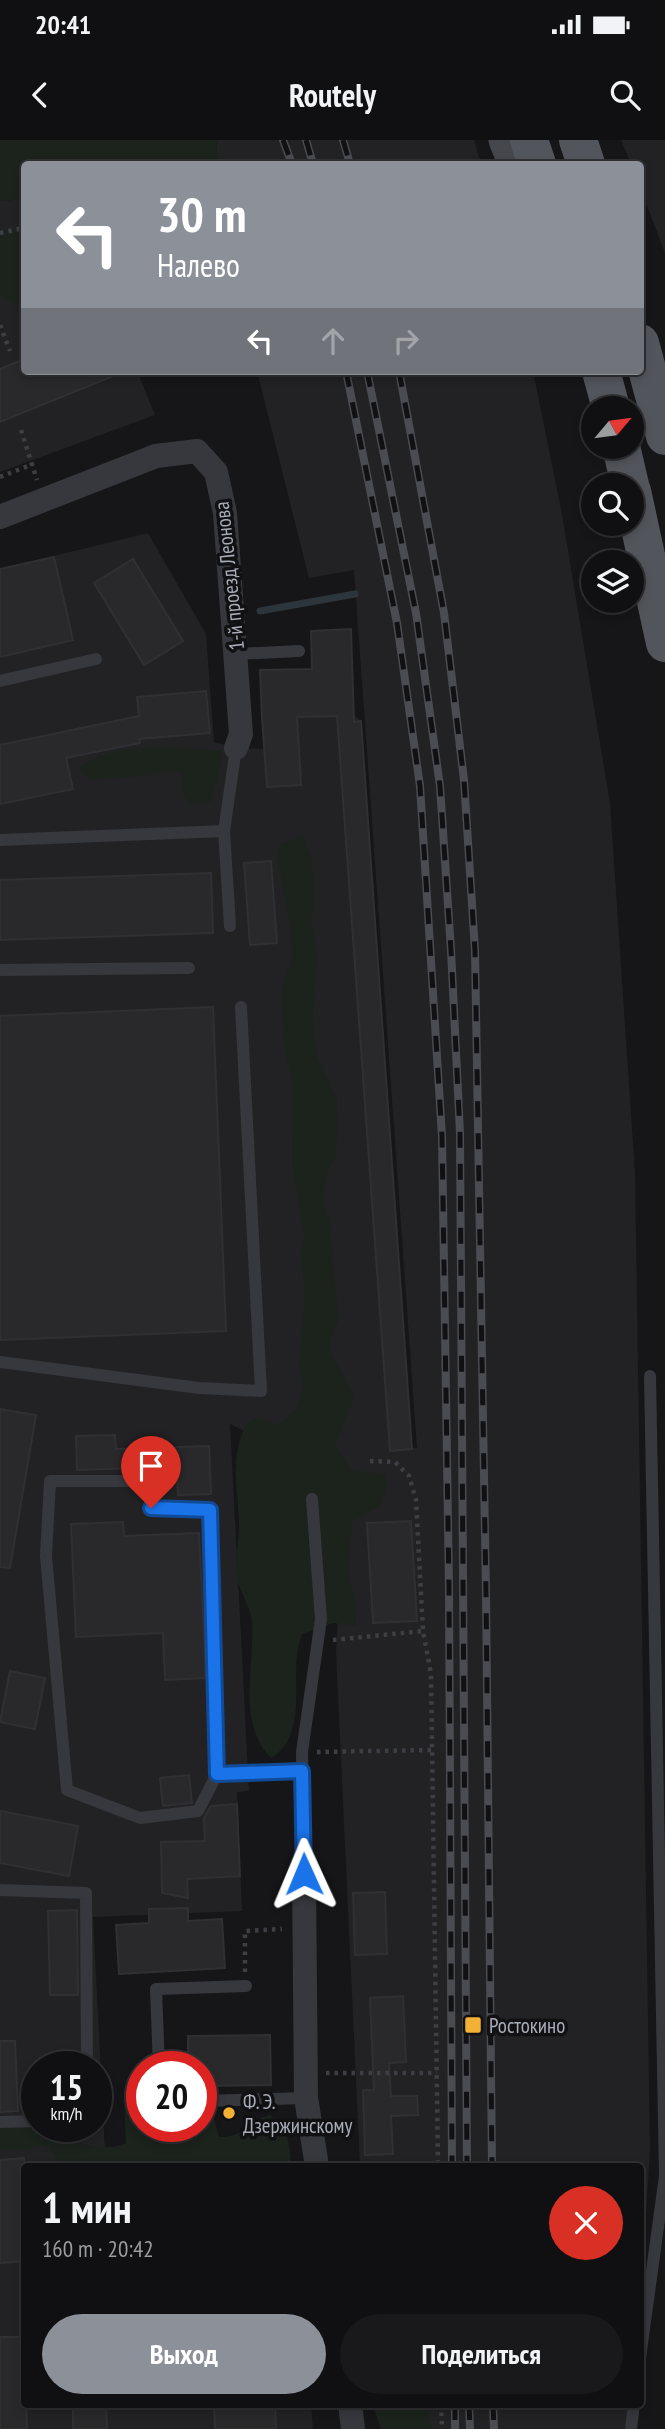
<!DOCTYPE html>
<html lang="ru">
<meta charset="utf-8">
<style>
body{margin:0;font-family:"PT Sans Narrow",sans-serif;background:#19191b;color:#f1f3f6;height:100vh;display:flex;flex-direction:column;font-size:26px;white-space:nowrap}
*{box-sizing:border-box;margin:0}
p{font-size:23px;color:#9c9d9f}
.icon{flex:none;width:38px;height:38px;fill:none;stroke:currentColor;stroke-width:2;stroke-linecap:round;stroke-linejoin:round}
.map{position:relative;flex:1;overflow:hidden}
.side{position:absolute;left:21px;top:2023px;width:623px;height:245px;display:flex;flex-direction:column;background:#101012;border-radius:7px;box-shadow:0 4px 10px #0003,0 0 0 2px #303032}
.side>*{flex:none}
.hud{position:absolute;left:21px;top:21px;width:623px;height:214px;border-radius:7px;box-shadow:0 4px 10px #0003,0 0 0 2px #303032;background:#8c9099;color:#fff;overflow:hidden}
.needle{width:46px;rotate:61deg}
.controls{position:absolute;left:581px;top:256px;display:grid;gap:14px}
.controls a{display:grid;place-items:center;width:63px;height:63px;border-radius:50%;background:#101012;box-shadow:0 4px 10px #0003,0 0 0 2px #303032;font-size:35px}
.speed{position:absolute;left:21px;top:1911px;display:flex;gap:14px;font-size:35px;font-weight:700;text-align:center}
.speed>*{display:grid;place-content:center;width:91px;height:91px;border-radius:50%;background:#101012;box-shadow:0 4px 10px #0003,0 0 0 2px #303032;line-height:1}
.speed small{font-size:18px;font-weight:400}
.speed .limit{border:10px solid #d22;background:#fff;color:#111}
.pin{position:absolute;display:grid;place-items:center;width:60px;height:60px;color:#fff;margin:-72px -30px;border-radius:50% 50% 50% 0;rotate:-45deg;box-shadow:0 0 7px #0007}
.pin .icon{rotate:45deg}
.me{position:absolute;width:77px;margin:-38px;rotate:359deg;stroke-linejoin:round;filter:drop-shadow(0 0 5px #0008)}
.turn{display:flex;align-items:center;gap:24px;height:147px;padding:0 21px;font-size:32px}
.turn .icon{width:91px;height:91px;stroke-width:2.5}
.turn b{display:block;font-size:49px;line-height:60px}
.lanes{display:flex;align-items:center;height:66px;padding:0 21px;background:#0003;justify-content:center;gap:35px;direction:ltr}
.lanes .off{opacity:.35}
.round{display:grid;place-items:center;flex:none;width:74px;height:74px;border-radius:37px;background:#19191b}
.headline{display:flex;align-items:center;justify-content:space-between;height:119px;padding:0 21px}
h1{font-size:42px;font-weight:800;line-height:52px}
.cta{display:flex;gap:14px;margin-top:auto;padding:14px 21px}
.cta a{flex:1;height:80px;border-radius:42px;background:#8c9099;color:#fff;font-size:28px;font-weight:800;line-height:80px;text-align:center}
.cta a+a{background:#19191b;color:#f1f3f6}
.status{display:flex;justify-content:space-between;align-items:center;height:49px;padding:0 35px;background:#101012;direction:ltr}
.status svg{height:19px;fill:currentColor}
header{display:flex;justify-content:space-between;align-items:center;height:91px;padding:0 21px;background:#101012;font-size:32px;font-weight:800}
.map>svg:first-child{display:block}
</style>
<div class="status"><b>20:41</b><svg viewBox="0 0 49 12"><path d="M0 12V9h3v3zM5 12V6h3v6zM10 12V3h3v9zM15 12V0h3v12zM26 1h20v11H26zM47 4h2v5h-2z"/></svg></div>
<header><svg class="icon" aria-label="back" viewBox="0 0 24 24"><path d="M15 5l-7 7 7 7"/></svg>Routely<svg class="icon" aria-label="search" viewBox="0 0 24 24"><circle cx="10" cy="10" r="6"/><path d="M15 15l6 6"/></svg></header>
<div class="map">
<svg width="665" height="2289" viewBox="0 0 665 2289">
<rect width="100%" height="100%" fill="#161618"/>
<g fill="#222225" fill-rule="evenodd">
<polygon points="216,0 474,0 481,24 218,24"/>
<polygon points="621,0 665,0 665,113 641,50 640,24 631,24"/>
<polygon points="24,59 24,231 137,231 155,275 0,332 0,61"/>
<path d="M257,231H533L562,374L610,663L635,1033L650,2011L641,2156L640,2026H360L336,1512L346,1340L230,1284L249,1651L237,1652L242,1771L93,1777L105,2013L276,2026H24V2264L311,2265L313,2289H0V429L148,393L206,494L214,602L236,608L265,609L262,578L354,575L361,581L411,1308H417L354,430L309,438ZM37,1927H96V1986H37Z"/>
<polygon points="405,2265 634,2265 631,2289 406,2289"/>
</g>
<g fill="#1c231d">
<polygon points="0,0 216,0 218,24 24,24 24,59 0,61"/>
<polygon points="24,86 24,159 15,164 4,159 0,153 0,93"/>
<path d="M160,607L221,610L222,617L212,661L191,665L184,656L181,632L169,631L146,636L90,639L78,630C96,609 134,609 160,607Z"/>
<path d="M302,696L311,717L314,750L311,783L317,816L312,886L318,919L337,960L336,1017L329,1026L323,1061L330,1083L338,1180L330,1202L331,1213L353,1252L352,1263L335,1305L351,1330L385,1334L387,1345L380,1366L352,1381L348,1436L355,1458L356,1486L333,1483L302,1494C300,1501 297,1508 297,1515C293,1549 306,1596 271,1618C236,1582 255,1528 252,1483C251,1467 240,1453 237,1437C234,1422 239,1404 239,1388C239,1351 228,1319 247,1283L257,1278L279,1285L296,1269L304,1247L299,1225L305,1155L301,1117L304,1094L292,1025L293,943L284,907L281,851L291,822L290,786L277,715L281,704Z"/>
<path d="M142,1932V1986H201V1968L213,1975L219,1997C248,1997 246,1981 270,1975C288,1993 290,2001 291,2026H54L56,2017L48,2007L38,2005L27,2010H0V1988C16,1987 35,1982 49,1986C53,1988 57,1994 62,1996C82,2005 106,2012 126,2003L124,1957L133,1935Z"/>
<polygon points="373,2265 427,2265 432,2289 381,2289"/>
</g>
<g fill="none" stroke-linecap="round" stroke-linejoin="round">
<polyline stroke="#2c353c" stroke-width="7" points="260,471 355,454"/>
</g>
<g fill="#29292c" stroke="#303034" stroke-width="2">
<polygon points="24,219 24,231 123,232 0,282 0,229"/>
<polygon points="54,417 73,500 0,517 0,429"/>
<polygon points="133,419 183,501 144,525 94,443"/>
<polygon points="351,489 354,582 361,581 412,1309 390,1311 337,576 297,577 301,645 267,647 262,578 260,530 312,529 311,491"/>
<polygon points="206,551 210,593 139,599 140,603 66,618 73,649 0,664 0,605 139,576 137,557"/>
<polygon points="271,721 277,803 250,805 244,723"/>
<polygon points="211,733 213,793 0,800 0,740"/>
<polygon points="213,867 226,1191 0,1200 0,876"/>
<polygon points="0,1269 36,1275 10,1428 0,1427"/>
<polygon points="115,1295 116,1309 209,1306 211,1354 178,1355 177,1327 77,1330 76,1296"/>
<polygon points="411,1381 417,1481 373,1483 367,1383"/>
<polygon points="123,1382 124,1396 199,1393 206,1538 165,1540 163,1493 76,1497 71,1384"/>
<polygon points="10,1531 45,1538 35,1589 0,1582"/>
<polygon points="189,1635 192,1663 163,1666 160,1638"/>
<polygon points="237,1664 240,1736 187,1739 188,1758 162,1753 161,1702 205,1701 204,1678 211,1666"/>
<polygon points="0,1671 78,1686 69,1736 0,1723"/>
<polygon points="385,1752 387,1814 355,1815 353,1753"/>
<polygon points="188,1768 188,1781 222,1779 225,1828 119,1834 116,1785 149,1783 149,1769"/>
<polygon points="77,1770 78,1855 50,1855 48,1771"/>
<polygon points="403,1856 406,1922 389,1923 391,1956 417,1956 418,1975 391,1976 393,2014 365,2015 363,1950 374,1950 370,1858"/>
<polygon points="270,1895 271,1945 201,1946 201,1927 188,1927 188,1896"/>
<polygon points="0,1901 15,1901 18,1971 0,1972"/>
<polygon points="24,2018 24,2121 0,2123 0,2020"/>
<polygon points="0,2197 24,2197 27,2289 0,2289"/>
<polygon points="73,2264 106,2264 107,2289 73,2289"/>
<polygon points="214,2264 275,2264 276,2289 215,2289"/>
</g>
<g fill="none" stroke-linecap="round" stroke-linejoin="round">
<g stroke="#3d3f44" stroke-width="4.5" stroke-dasharray="3.5 5" stroke-linecap="butt">
<polyline points="0,93 24,88"/>
<polyline points="0,185 10,211"/>
<polyline points="21,290 37,340"/>
<polyline points="0,337 33,324"/>
<polyline points="370,1321 395,1322 409,1336 416,1360 423,1491 431,1534 438,2026"/>
<polyline points="333,1500 423,1491"/>
<polyline points="317,1612 432,1610"/>
<polyline points="245,1832 245,1791 282,1789"/>
<polyline points="326,1933 437,1933"/>
<polyline points="441,2264 442,2289"/>
</g>
<g stroke="#37383d" stroke-width="12">
<polyline points="237,514 299,511"/>
<polyline points="0,541 96,519"/>
<polyline points="0,700 224,691"/>
<polyline points="230,786 224,691 236,608"/>
<polyline points="0,830 189,828"/>
<polyline points="0,1222 199,1248 261,1251 241,867"/>
<polyline points="217,1634 198,1671 140,1678 67,1650 46,1416 50,1341 152,1341 151,1368 210,1370 217,1634 302,1631"/>
<polyline points="304,1734 302,1612 321,1479 312,1359"/>
<polyline points="0,1750 86,1753 87,1927"/>
<polyline points="159,1927 156,1849 246,1846"/>
<polyline points="201,1961 306,1958"/>
<polyline points="0,1982 37,1981"/>
<polyline points="640,2218 665,2036 650,1236"/>
<polyline points="631,2289 634,2264"/>
</g>
<g stroke="#37383d" stroke-width="24">
<polyline points="0,377 156,316 197,311 216,332 225,373 241,594 236,608"/>
<polyline points="304,1734 306,1958 317,2026"/>
<polyline points="350,2264 353,2289"/>
</g>
<polyline stroke="#45474d" stroke-width="35" points="506,0 516,24"/>
<g stroke="#53555c" stroke-width="38">
<polyline points="529,0 537,24"/>
<polyline points="578,0 586,24"/>
<polyline points="640,203 665,296"/>
<polyline points="601,231 611,268"/>
<polyline points="621,306 630,345"/>
<polyline points="632,351 665,503"/>
</g>
<defs>
<g id="rail">
<polyline points="283,0 292,24"/>
<polyline points="306,0 313,24"/>
<polyline points="343,0 350,24"/>
<polyline points="346,231 397,483 420,646 442,996 449,1448 452,2026"/>
<polyline points="367,231 416,473 440,646 451,810 460,993 467,2026"/>
<polyline points="399,231 444,473 464,640 475,811 486,1453 492,2026"/>
<polyline points="455,2264 455,2289"/>
<polyline points="469,2264 470,2289"/>
<polyline points="493,2264 494,2289"/>
</g>
</defs>
<use href="#rail" stroke="#4a4c52" stroke-width="8"/>
<use href="#rail" stroke="#111113" stroke-width="5" stroke-dasharray="16" stroke-linecap="butt"/>
</g>
<g fill="none" stroke-linecap="round" stroke-linejoin="round">
<defs>
<polyline id="route" points="151,1368 210,1370 217,1634 302,1631 304,1734"/>
</defs>
<use href="#route" stroke="#114b97" stroke-width="18"/>
<use href="#route" stroke="#1a73e8" stroke-width="12"/>
</g>
<g fill="#f2b134" stroke="#111113" stroke-width="2.5">
<rect x="464" y="1876" width="18" height="18" rx="3.5"/>
<circle cx="229" cy="1973" r="7"/>
</g>
<g text-anchor="middle" dominant-baseline="central" stroke-width="7" stroke-linejoin="round" paint-order="stroke">
<g font-size="21" fill="#a8adb8" stroke="#111113">
<text transform="translate(229 436) rotate(-96)">1-й проезд Леонова</text>
</g>
<g font-size="21" fill="#a8adb8" stroke="#111113" text-anchor="start">
<text x="489" y="1885">Ростокино</text>
<text x="243" y="1961">Ф. Э.<tspan x="243" dy="24">Дзержинскому</tspan></text>
</g>
</g>
</svg>
<div class="controls">
<a><svg class="needle" viewBox="-14 -14 28 28"><path d="M0-13l5 13h-10z" fill="#e53935"/><path d="M0 13l5-13h-10z" fill="#9c9d9f"/></svg></a>
<a><svg class="icon" aria-label="search" viewBox="0 0 24 24"><circle cx="10" cy="10" r="6"/><path d="M15 15l6 6"/></svg></a>
<a><svg class="icon" aria-label="layers" viewBox="0 0 24 24"><path d="M12 4l9 5-9 5-9-5zM3 14l9 5 9-5"/></svg></a>
</div>
<div class="speed"><div>15<small>km/h</small></div><div class="limit">20</div></div>
<div class="pin" style="left:151px;top:1368px;background:#d93025"><svg class="icon" aria-label="arrive" viewBox="0 0 24 24"><path d="M6 21V4h12l-3 4 3 4H6"/></svg></div>
<svg class="me" style="left:304px;top:1734px" viewBox="-20 -20 40 40"><path d="M0-17L14 15 0 8-14 15z" fill="#1a73e8" stroke="#fff" stroke-width="4"/></svg>
<div class="hud">
<div class="turn"><svg class="icon" aria-label="left" viewBox="0 0 24 24"><path d="M17 20v-9H6M10 6l-5 5 5 5"/></svg><div><b>30 m</b>Налево</div></div>
<div class="lanes"><svg class="icon" aria-label="left" viewBox="0 0 24 24"><path d="M17 20v-9H6M10 6l-5 5 5 5"/></svg><svg class="icon off" aria-label="ahead" viewBox="0 0 24 24"><path d="M12 20V5M6 11l6-6 6 6"/></svg><svg class="icon off" aria-label="right" viewBox="0 0 24 24"><path d="M7 20v-9h11M14 6l5 5-5 5"/></svg></div>
</div>
<section class="side">
<div class="headline"><div><h1>1 мин</h1><p>160 m · 20:42</p></div><a class="round" style="background:#d93025;color:#fff"><svg class="icon" aria-label="close" viewBox="0 0 24 24"><path d="M6 6l12 12M18 6L6 18"/></svg></a></div>
<div class="cta"><a>Выход</a><a>Поделиться</a></div>
</section>
</div>
